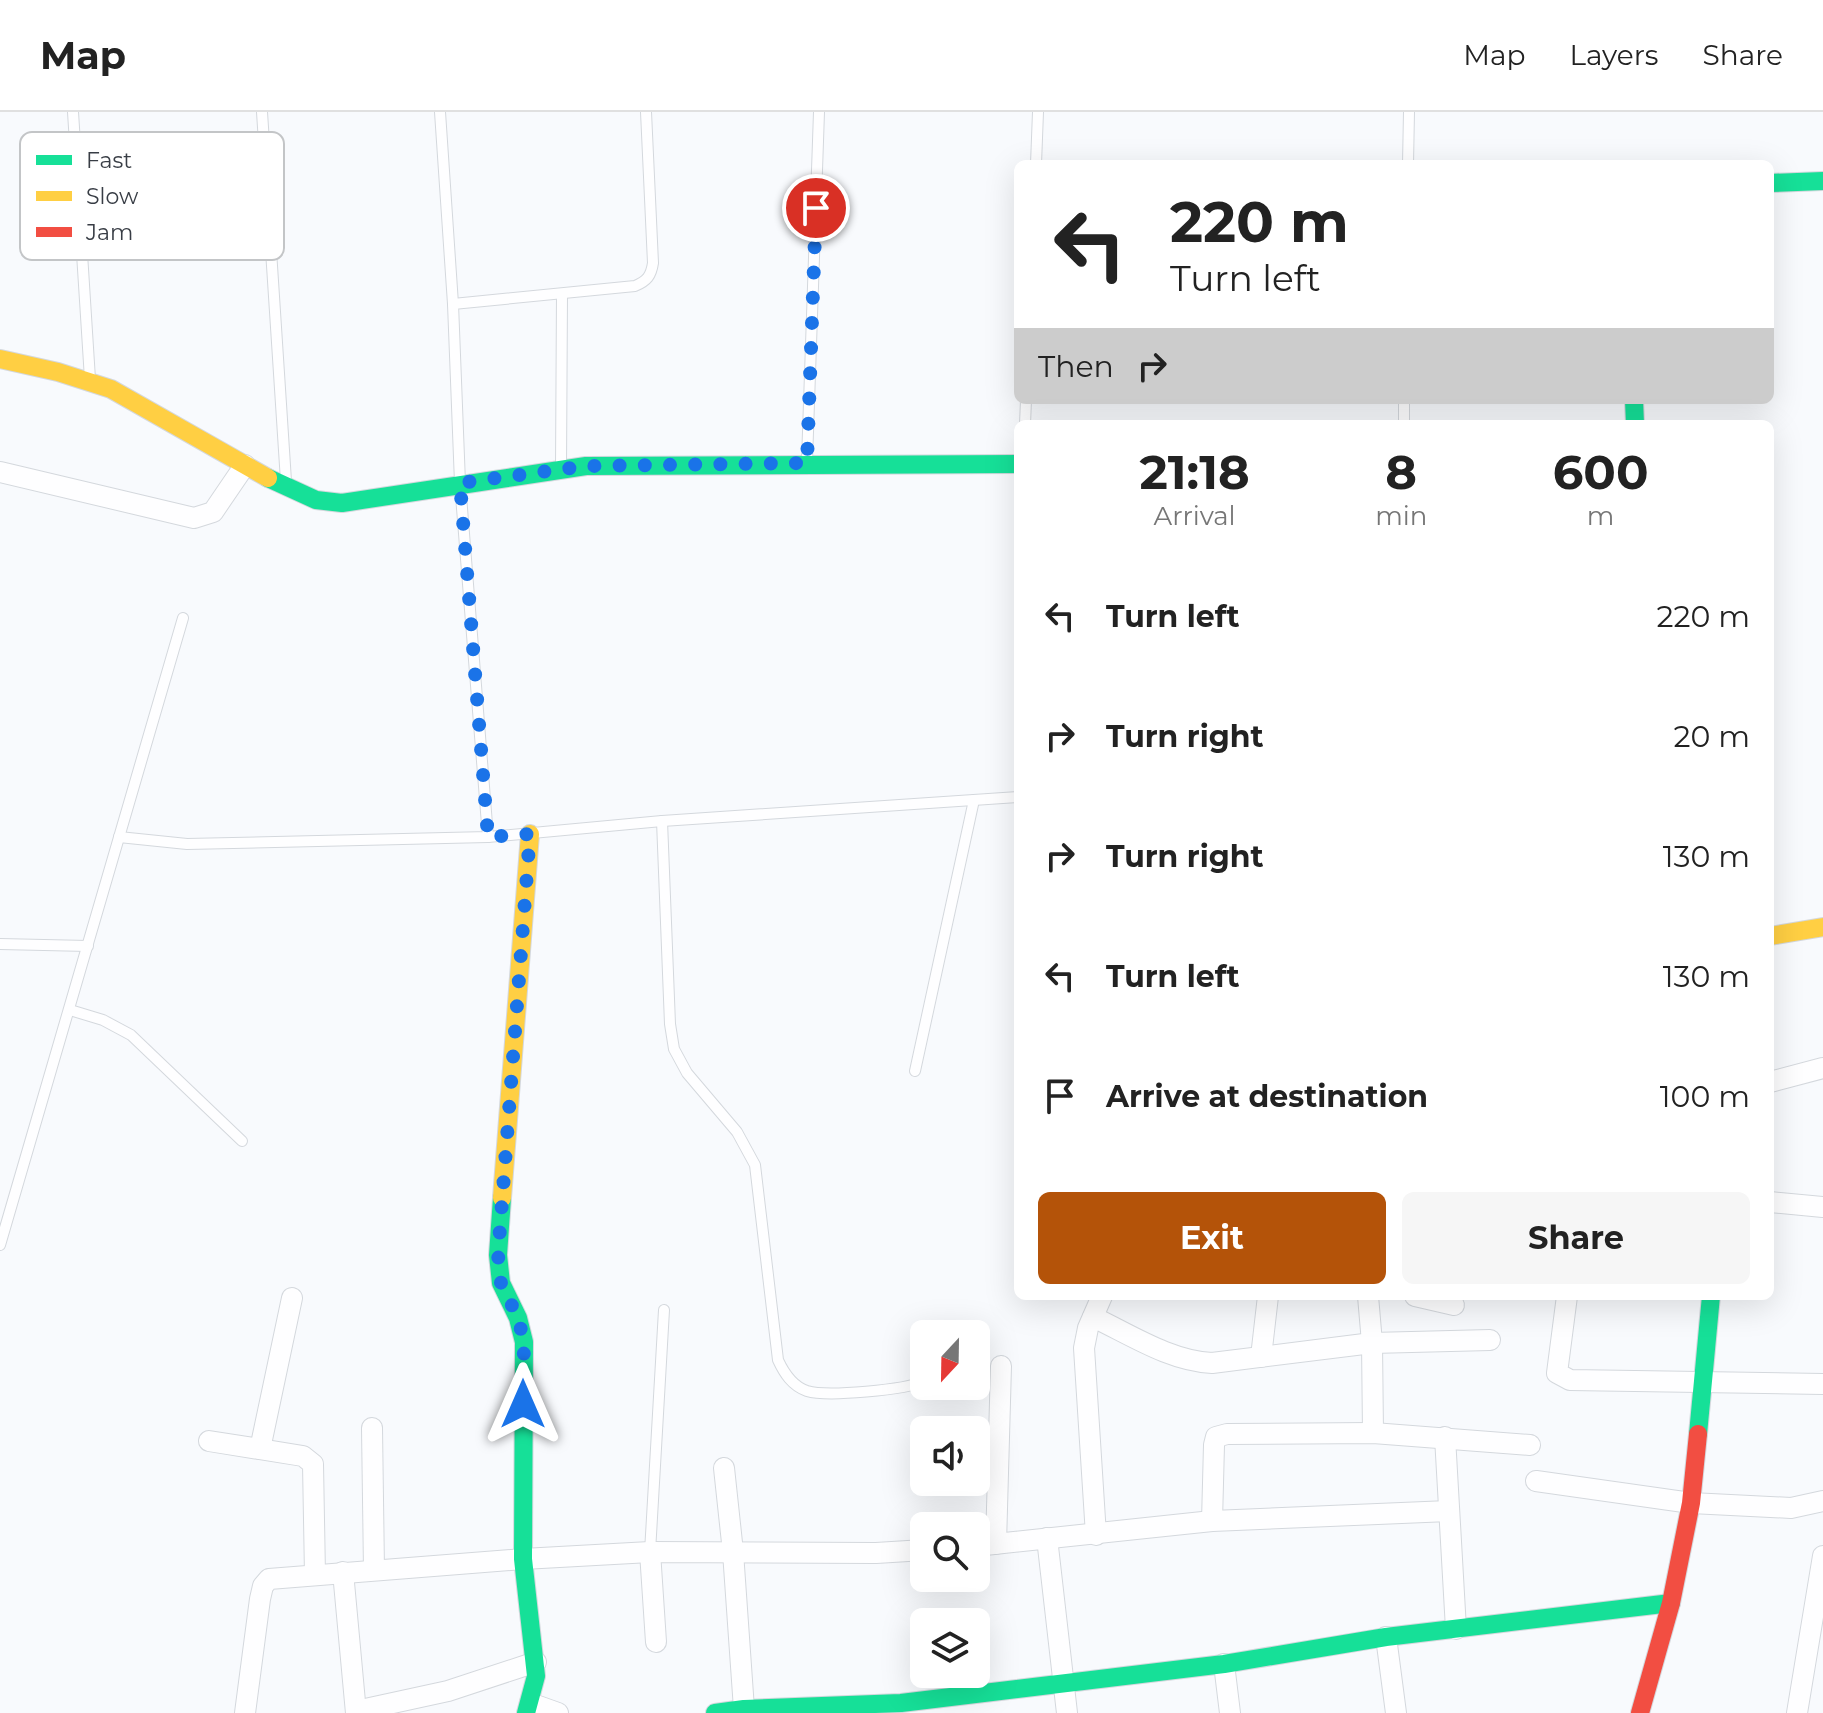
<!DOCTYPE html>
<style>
body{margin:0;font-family:Montserrat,sans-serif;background:#f6f6f6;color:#222;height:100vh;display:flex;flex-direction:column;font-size:30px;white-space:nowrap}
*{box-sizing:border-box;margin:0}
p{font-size:26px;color:#767676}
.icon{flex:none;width:44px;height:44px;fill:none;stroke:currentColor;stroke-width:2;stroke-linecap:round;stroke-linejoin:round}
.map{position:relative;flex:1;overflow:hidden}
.sheet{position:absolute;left:1014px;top:308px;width:760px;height:880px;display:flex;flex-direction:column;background:#fff;border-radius:12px;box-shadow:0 8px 32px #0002}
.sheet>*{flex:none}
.guide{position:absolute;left:1014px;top:48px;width:760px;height:244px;border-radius:12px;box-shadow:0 8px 32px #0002;background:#fff;color:#222;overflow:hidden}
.needle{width:52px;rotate:202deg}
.buttons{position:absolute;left:910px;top:1208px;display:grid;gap:16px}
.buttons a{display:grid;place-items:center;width:80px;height:80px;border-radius:12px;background:#fff;box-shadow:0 8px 32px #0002;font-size:40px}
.pin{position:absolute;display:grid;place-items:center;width:68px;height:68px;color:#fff;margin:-34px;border:4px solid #fff;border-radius:50%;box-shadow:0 2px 8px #0007}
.me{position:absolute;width:88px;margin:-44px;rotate:0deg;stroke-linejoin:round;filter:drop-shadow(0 0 6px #0008)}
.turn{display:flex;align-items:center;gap:28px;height:168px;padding:0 24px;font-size:36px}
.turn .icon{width:104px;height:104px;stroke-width:2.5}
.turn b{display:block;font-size:56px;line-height:68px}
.then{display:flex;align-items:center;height:76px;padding:0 24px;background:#0003;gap:16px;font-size:30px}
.eta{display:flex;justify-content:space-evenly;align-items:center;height:136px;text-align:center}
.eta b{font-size:48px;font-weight:700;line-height:56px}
.button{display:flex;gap:16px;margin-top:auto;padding:16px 24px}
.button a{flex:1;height:92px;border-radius:12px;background:#b45309;color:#fff;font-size:32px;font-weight:700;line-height:92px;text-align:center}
.button a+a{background:#f6f6f6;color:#222}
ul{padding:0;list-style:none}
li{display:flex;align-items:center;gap:24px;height:120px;padding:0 24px}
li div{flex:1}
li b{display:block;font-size:30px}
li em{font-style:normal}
header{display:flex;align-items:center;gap:48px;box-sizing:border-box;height:112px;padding:0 40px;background:#fff;border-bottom:2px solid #e0e0e0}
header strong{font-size:38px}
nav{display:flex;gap:44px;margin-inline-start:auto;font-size:28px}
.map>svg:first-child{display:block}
</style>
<header>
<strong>Map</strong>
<nav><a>Map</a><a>Layers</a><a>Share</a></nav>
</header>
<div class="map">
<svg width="1823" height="1601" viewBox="0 0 1823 1601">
<rect width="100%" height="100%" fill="#f8fafd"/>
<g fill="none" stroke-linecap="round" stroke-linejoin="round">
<defs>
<g id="lane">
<polyline points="73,0 90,267"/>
<polyline points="262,0 286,369"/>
<polyline points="440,0 453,192 460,371 488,725"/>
<polyline points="1036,52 1038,0"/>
<polyline points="1408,52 1409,0"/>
<path d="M453,192L635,174C647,169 651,164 653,151L646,0"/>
<polyline points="1025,312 1026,288"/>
<polyline points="1404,312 1404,288"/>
<polyline points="807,349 819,0"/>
<polyline points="561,355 562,182"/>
<path d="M662,709L670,912L674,937L687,961L737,1020L755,1053L778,1248C784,1261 792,1274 807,1279C827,1285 906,1278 924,1269"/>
<polyline points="119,725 187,732 488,725 662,709 1018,685"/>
<polyline points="0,832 88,834"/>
<polyline points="70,898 103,908 131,923 242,1029"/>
<polyline points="915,959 974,688"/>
<polyline points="0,1133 183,506"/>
<polyline points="969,1222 974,1218"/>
<polyline points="650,1440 664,1198"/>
</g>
<g id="street">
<polyline points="0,360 194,406 213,400 245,353"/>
<polyline points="1770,970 1823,956"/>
<polyline points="1770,1090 1823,1095"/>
<polyline points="1368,1184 1372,1231 1373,1321"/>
<polyline points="1415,1184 1454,1193"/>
<polyline points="1567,1184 1557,1261 1570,1268 1823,1272"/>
<path d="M1093,1205C1131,1223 1170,1249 1212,1251L1372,1231L1490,1228"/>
<polyline points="1261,1245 1268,1184"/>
<polyline points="372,1316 374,1458"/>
<polyline points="1445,1325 1456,1517"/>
<polyline points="209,1329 303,1344 313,1352 315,1463"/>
<polyline points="260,1337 292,1186"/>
<polyline points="724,1356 733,1440 744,1597"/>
<polyline points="1536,1369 1691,1391 1791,1396 1823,1389"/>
<polyline points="1212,1409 1214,1333 1216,1325 1227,1322 1373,1321 1530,1333"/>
<polyline points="1096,1423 1084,1236 1088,1216 1102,1184"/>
<polyline points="1047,1426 1067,1601"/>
<polyline points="996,1432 1001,1254"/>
<polyline points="976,1434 1212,1409 1449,1399"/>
<polyline points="650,1440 656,1530"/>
<polyline points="343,1460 356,1601"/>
<polyline points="1386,1525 1396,1601"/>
<polyline points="1224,1552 1230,1601"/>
<polyline points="530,1591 558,1601"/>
<polyline points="356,1599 448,1579 536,1550"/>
<polyline points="245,1601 260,1487 263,1474 269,1467 523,1447 650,1440 876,1441 924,1438"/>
<polyline points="1797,1601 1823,1444"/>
</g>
<g id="fast">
<polyline points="1770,71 1823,69"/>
<polyline points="1634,288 1635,312"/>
<polyline points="268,366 316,388 342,391 586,354 1018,352"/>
<polyline points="502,1086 498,1143 501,1171 518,1206 524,1230 523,1447 536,1564 526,1601"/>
<polyline points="1698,1322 1711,1184"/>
<polyline points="715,1601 744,1597 901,1591 1224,1552 1386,1525 1671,1491"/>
</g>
<g id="slow">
<polyline points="0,247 58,260 111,277 268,366"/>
<polyline points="1770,824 1823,815"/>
<polyline points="502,1086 530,722"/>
</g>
<polyline id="jam" points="1640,1601 1671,1491 1691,1391 1698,1322"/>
</defs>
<use href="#lane" stroke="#d4d8dd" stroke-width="12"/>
<use href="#street" stroke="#d4d8dd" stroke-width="22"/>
<use href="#fast" stroke="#d4d8dd" stroke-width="20"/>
<use href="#slow" stroke="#d4d8dd" stroke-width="20"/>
<use href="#jam" stroke="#d4d8dd" stroke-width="20"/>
<use href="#lane" stroke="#fefeff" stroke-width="10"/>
<use href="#street" stroke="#fefeff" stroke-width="20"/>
<use href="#fast" stroke="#16e098" stroke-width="18"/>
<use href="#slow" stroke="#ffcf43" stroke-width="18"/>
<use href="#jam" stroke="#f24e42" stroke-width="18"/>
</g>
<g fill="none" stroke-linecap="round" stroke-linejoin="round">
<polyline stroke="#1a73e8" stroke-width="14" stroke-dasharray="0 25.2" points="523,1292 524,1230 518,1206 501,1171 498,1143 530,722 488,725 460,371 586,354 807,351 816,96"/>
</g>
<rect x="20" y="20" width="264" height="128" rx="12" fill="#fff" stroke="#c3c5c7" stroke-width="2"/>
<rect x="36" y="43" width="36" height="10" fill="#16e098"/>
<rect x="36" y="79" width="36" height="10" fill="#ffcf43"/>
<rect x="36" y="115" width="36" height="10" fill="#f24e42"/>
<g font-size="22" fill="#383d45">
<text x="86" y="56">Fast</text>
<text x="86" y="92">Slow</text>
<text x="86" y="128">Jam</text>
</g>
</svg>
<div class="buttons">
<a><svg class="needle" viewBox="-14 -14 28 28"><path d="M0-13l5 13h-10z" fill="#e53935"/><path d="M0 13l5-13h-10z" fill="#767676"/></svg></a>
<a><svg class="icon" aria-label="sound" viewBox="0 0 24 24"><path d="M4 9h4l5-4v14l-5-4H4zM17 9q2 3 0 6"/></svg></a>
<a><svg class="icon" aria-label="search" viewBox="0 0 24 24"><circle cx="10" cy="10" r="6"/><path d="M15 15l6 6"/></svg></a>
<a><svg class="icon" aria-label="layers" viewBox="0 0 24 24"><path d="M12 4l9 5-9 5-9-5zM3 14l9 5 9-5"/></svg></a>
</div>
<div class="pin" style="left:816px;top:96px;background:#d93025"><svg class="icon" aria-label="arrive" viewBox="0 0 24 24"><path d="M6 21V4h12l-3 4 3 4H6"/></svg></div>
<svg class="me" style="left:523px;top:1292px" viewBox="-20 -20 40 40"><path d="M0-17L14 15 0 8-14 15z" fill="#1a73e8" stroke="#fff" stroke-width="4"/></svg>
<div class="guide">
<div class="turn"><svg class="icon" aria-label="left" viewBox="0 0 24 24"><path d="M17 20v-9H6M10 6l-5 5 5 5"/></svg><div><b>220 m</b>Turn left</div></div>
<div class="then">Then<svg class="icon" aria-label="right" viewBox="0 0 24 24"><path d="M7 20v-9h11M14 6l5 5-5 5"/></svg></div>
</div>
<section class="sheet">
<div class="eta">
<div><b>21:18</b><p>Arrival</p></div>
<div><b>8</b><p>min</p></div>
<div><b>600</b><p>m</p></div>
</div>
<ul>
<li><svg class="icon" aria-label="left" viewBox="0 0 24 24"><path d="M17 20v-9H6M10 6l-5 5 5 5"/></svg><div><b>Turn left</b></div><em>220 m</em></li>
<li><svg class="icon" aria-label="right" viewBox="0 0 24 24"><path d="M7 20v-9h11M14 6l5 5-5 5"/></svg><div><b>Turn right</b></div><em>20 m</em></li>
<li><svg class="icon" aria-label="right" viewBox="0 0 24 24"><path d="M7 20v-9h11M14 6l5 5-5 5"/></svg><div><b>Turn right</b></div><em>130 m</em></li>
<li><svg class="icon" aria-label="left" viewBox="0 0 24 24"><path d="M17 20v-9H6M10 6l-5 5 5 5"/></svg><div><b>Turn left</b></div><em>130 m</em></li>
<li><svg class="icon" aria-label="arrive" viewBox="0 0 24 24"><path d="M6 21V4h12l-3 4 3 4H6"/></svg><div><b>Arrive at destination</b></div><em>100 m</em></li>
</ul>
<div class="button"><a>Exit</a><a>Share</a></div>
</section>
</div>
